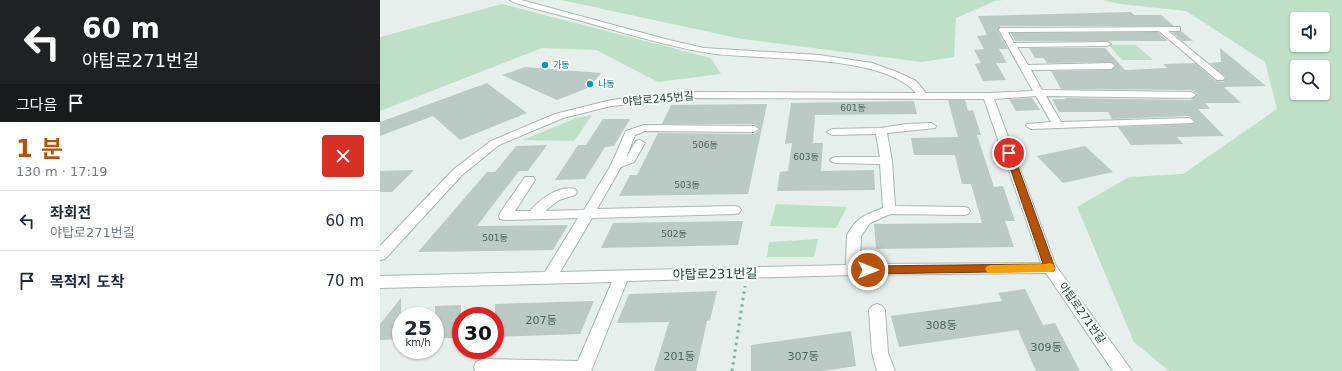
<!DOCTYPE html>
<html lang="ko">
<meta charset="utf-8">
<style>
body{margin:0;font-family:"DejaVu Sans","Noto Sans KR",sans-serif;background:#f2f2f3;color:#1f2937;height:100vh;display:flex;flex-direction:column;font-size:15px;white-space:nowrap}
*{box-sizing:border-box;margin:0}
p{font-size:13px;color:#747a83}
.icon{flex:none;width:22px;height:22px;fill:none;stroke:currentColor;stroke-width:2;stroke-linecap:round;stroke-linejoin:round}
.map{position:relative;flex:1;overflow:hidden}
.sheet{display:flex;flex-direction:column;background:#fff;width:380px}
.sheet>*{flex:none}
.guide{background:#202124;color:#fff;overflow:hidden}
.buttons{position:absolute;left:910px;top:12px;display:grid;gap:8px}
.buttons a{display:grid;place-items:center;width:40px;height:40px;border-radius:4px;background:#fff;box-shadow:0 1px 3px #0004;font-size:20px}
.speed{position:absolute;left:12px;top:307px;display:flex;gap:8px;font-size:20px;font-weight:700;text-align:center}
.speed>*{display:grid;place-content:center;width:52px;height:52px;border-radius:50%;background:#fff;box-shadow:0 1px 3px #0004;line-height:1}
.speed small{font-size:10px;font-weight:400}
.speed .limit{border:6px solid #d22;background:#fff;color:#111}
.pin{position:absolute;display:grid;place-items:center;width:34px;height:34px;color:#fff;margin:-17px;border:2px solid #fff;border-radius:50%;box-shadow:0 1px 4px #0007}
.me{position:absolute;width:44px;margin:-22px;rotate:90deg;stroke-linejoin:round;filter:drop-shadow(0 0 3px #0008)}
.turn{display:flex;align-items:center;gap:14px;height:84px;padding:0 16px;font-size:18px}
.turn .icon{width:52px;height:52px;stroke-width:2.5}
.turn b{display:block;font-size:28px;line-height:34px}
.then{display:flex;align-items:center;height:38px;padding:0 16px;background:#0003;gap:8px;font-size:15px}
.round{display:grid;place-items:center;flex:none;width:42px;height:42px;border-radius:4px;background:#f2f2f3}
.head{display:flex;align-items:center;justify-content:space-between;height:68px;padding:0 16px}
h1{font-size:24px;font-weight:600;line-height:30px;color:#b45309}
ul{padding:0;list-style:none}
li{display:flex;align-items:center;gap:12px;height:60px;padding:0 16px;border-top:1px solid #e0e1e3}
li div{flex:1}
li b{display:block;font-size:15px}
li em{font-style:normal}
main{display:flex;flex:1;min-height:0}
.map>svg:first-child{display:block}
</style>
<main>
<section class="sheet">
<div class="guide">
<div class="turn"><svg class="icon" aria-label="left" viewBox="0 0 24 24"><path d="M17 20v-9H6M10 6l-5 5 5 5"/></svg><div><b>60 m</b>야탑로271번길</div></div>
<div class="then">그다음<svg class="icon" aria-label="arrive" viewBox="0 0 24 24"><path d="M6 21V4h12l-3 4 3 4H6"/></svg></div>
</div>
<div class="head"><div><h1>1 분</h1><p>130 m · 17:19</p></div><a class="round" style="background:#d93025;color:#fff"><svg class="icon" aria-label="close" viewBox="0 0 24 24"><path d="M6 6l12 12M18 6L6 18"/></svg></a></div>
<ul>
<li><svg class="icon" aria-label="left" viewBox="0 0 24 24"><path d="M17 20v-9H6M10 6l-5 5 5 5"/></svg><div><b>좌회전</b><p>야탑로271번길</p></div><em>60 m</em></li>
<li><svg class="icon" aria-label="arrive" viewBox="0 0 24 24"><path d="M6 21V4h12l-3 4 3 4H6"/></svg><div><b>목적지 도착</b></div><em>70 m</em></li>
</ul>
</section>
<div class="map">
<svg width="962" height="371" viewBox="0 0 962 371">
<rect width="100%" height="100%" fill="#e6efeb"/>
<g fill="#bfe0c8" fill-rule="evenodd">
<polygon points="181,0 623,0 615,1 576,18 574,57 542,62 362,39"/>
<path d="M723,0H962V371H789L754,342L697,207L749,177L803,174L897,109L885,62L806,11L740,4ZM917,19H943V45H917ZM917,67H943V93H917Z"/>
<polygon points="122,4 331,58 341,74 278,82 216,50 162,48 0,111 0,37"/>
<polygon points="729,45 756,45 773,60 742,60"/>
<polygon points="212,115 194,141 143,140 196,118"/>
<polygon points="396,204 467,207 456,228 390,226"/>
<polygon points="438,239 434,257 387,257 389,242"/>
</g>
<g fill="#bbcac4">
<polygon points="751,12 754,15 781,15 794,26 620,26 618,31 628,49 619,49 627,63 616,63 626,80 603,81 595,64 601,63 594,50 604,49 597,36 607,35 598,16"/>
<polygon points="801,31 813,41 802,41 792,32"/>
<polygon points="778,32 788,41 635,41 631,33"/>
<polygon points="649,48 725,48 745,70 787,68 783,64 815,63 836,81 843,82 846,77 829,63 841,62 840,48 886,86 844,87 861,103 825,103 830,109 818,109 844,136 797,137 803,144 751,145 738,127 813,124 815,121 809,116 732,119 728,112 679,112 672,99 686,99 685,98 811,100 817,94 811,90 681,89 671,71 731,70 736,66 731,62 667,63 664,58 655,58"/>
<polygon points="145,67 221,73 210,87 177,100 122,75"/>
<polygon points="107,83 147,113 80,140 53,116 0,136 0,122"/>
<polygon points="652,98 660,110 636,111 629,99"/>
<polygon points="568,100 585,100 588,111 593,110 601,135 597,135 614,187 623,186 635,221 625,221 634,247 496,249 494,224 602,223 591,184 582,184 575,155 534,155 531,138 578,137"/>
<polygon points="534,101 537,114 435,115 433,143 443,143 441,171 494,170 495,190 397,191 400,172 408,171 412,143 405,144 411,103"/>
<polygon points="387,104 368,194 239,196 250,175 257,175 278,133 374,134 380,130 374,124 282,124 291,105"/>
<polygon points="223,119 250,119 234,146 225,147 205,179 175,180 198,145 206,145"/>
<polygon points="167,145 148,171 139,171 97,226 188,225 173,250 38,252 107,172 115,172 136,146"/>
<polygon points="705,146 733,172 683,183 657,156"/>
<polygon points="34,170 12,192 0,192 0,171"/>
<polygon points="363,221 358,245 221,248 233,223"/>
<polygon points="645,289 663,325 675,323 700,371 656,371 638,330 519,347 511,316 622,301 618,293"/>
<polygon points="337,291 330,320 327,321 316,371 274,371 289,322 237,323 249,294"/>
<polygon points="21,298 21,339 0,340 0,324"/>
<polygon points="214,301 200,334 115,337 115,304"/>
<polygon points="81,305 81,338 55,338 55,306"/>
<polygon points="471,331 476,366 443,371 371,371 371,345"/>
</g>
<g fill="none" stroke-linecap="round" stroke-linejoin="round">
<defs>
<g id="minor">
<path d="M130,0H141L289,40L324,48L439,55L492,63L517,72L536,81L546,93H608L653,91L619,30L620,28L800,27V31H788L843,76L845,78L843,80H837L779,31L628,32L634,43L727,42L731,44L727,46L637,47L648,65L731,63L735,66L731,69L651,70L662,90L811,92L816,95L811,98L666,96L681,122L809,118L814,121L813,123L651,129L646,126L647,124L671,122L656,96L614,99L676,266L752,371H733L666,273L473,275L247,281L211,371H95L94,367L96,362L102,359L198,361L232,282L0,288V276L165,272L198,218L125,220L120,219L119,216L120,213L145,177H153L155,180L135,211H150C160,199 179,185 195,189L197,192L195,195L179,200L165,211L204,210L231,165L246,131L264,125L374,126L379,129L374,132L265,131L255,135L246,158L256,141L260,140L265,143L254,162L241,167L217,209L355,206L359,207L361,210L359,213L355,214L212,218L180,272L466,265L467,235C478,216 484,216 503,208L500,164L456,163L452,162L450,160L452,158L456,157H500L496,134L452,135L447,132L452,129L501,128L526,124L551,123L556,126L555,128L507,133L512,161L515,206L584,207L588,208L590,211L588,214L584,215L510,214L490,223L481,236L480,264L661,263L604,99L312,98L231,106L183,118L119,145L82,175L5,259L0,260V246L74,169L111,141L175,114L231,100L312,92L536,93C501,51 375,62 323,52C277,44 232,29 187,17C176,14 136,5 130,0Z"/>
<polygon points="497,304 502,306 505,310 508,353 515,371 497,371 492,353 489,310 492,306"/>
</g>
</defs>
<use href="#minor" stroke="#a8b8b2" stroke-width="2"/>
<polyline stroke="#86b3a5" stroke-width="3" stroke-dasharray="2.5 4" stroke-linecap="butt" points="352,371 365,286"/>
<use href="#minor" fill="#fff" fill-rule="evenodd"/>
</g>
<polygon fill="#b45309" stroke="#753606" points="626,151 629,151 633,153 675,268 674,271 488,274 484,273 483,270 484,267 488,266 663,264 625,153"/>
<polygon fill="#f59e0b" points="669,263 673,264 675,268 674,271 670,272 611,273 607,272 605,269 607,266 611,265 666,264"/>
<g fill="#0f9aa8" stroke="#f7fbf9" stroke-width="1.5">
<circle cx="165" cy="65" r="4"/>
<circle cx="210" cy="84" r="4"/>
</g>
<g text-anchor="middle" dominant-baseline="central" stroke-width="4" stroke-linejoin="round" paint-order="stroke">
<g font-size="9" fill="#0d838f" stroke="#f7fbf9" text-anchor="start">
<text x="173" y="65">가동</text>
<text x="218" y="84">나동</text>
</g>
<g font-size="9" fill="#4a645c">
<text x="473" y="108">601동</text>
<text x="325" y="145">506동</text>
<text x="426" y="157">603동</text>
<text x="307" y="185">503동</text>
<text x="294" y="234">502동</text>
<text x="115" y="238">501동</text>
</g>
<g font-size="11" fill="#24423a" stroke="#f7fbf9">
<text transform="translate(278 99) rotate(-5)">야탑로245번길</text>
<text transform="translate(702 313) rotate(55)">야탑로271번길</text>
</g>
<g font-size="11" fill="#4a645c">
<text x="161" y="320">207동</text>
<text x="561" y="325">308동</text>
<text x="666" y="347">309동</text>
<text x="299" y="356">201동</text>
<text x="423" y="356">307동</text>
</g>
<g font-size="13" fill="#24423a" stroke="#f7fbf9">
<text transform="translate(335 274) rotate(-1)">야탑로231번길</text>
</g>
</g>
</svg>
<div class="buttons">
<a><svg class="icon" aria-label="sound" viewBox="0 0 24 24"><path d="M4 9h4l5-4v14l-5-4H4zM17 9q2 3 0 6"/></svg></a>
<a><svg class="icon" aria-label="search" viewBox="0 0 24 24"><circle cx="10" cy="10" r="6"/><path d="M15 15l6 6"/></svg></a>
</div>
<div class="speed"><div>25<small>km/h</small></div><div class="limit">30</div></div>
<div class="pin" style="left:629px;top:153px;background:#d93025"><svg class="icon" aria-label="arrive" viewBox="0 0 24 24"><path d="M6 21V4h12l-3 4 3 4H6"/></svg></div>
<svg class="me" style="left:488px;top:270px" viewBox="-20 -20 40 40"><circle r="17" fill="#b45309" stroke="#fff" stroke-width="3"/><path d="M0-11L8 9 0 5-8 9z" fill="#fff"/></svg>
</div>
</main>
